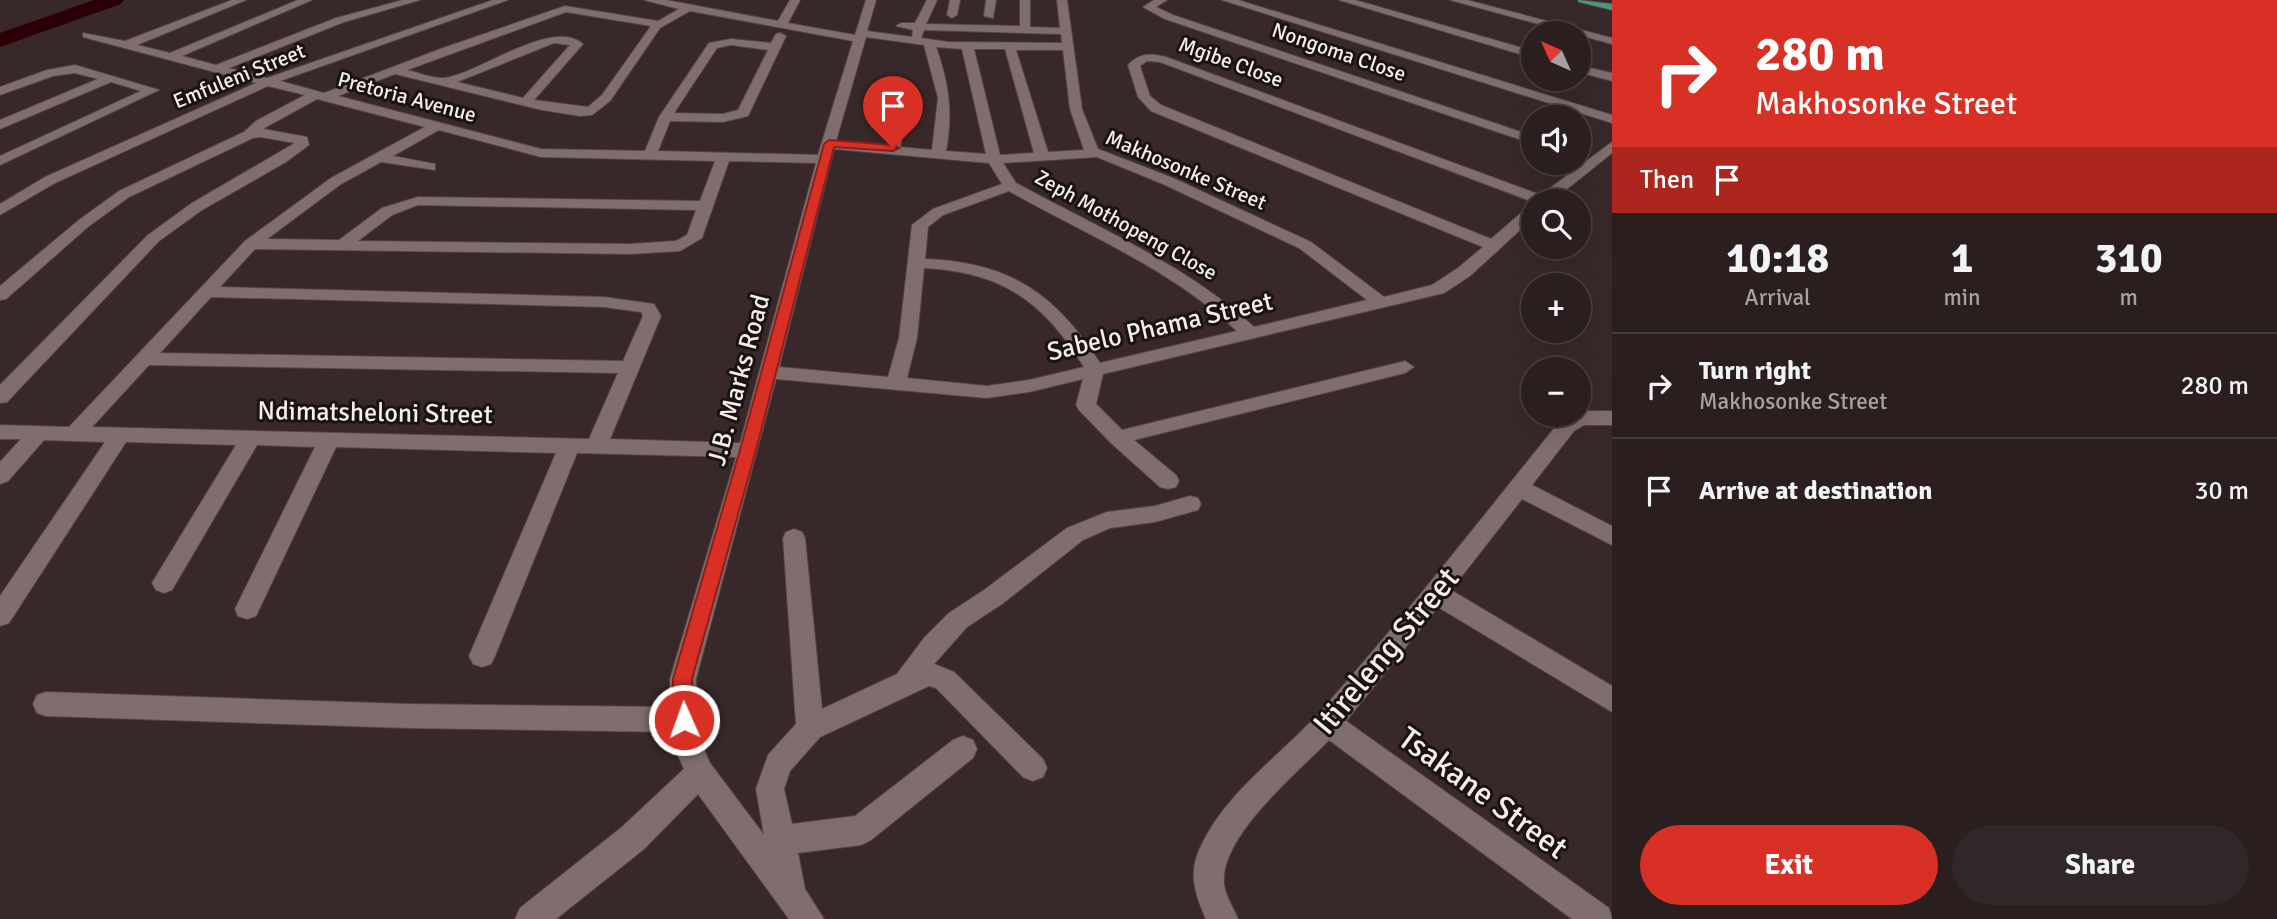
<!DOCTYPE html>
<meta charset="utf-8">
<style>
body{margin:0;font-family:Signika,sans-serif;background:#322728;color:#f1f3f6;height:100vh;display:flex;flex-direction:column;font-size:26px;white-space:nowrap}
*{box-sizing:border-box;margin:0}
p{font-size:23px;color:#a5a2a4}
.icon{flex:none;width:38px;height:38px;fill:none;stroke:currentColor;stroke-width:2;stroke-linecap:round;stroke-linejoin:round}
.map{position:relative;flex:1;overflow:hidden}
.panel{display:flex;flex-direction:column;background:#2a1e1f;width:665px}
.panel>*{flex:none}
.hud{background:#d93025;color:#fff;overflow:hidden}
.needle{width:46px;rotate:315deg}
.controls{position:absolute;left:1521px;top:21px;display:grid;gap:14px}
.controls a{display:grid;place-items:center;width:70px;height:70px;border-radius:50%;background:#2a1e1f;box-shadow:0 7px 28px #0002,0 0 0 2px #463c3d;font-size:35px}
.pin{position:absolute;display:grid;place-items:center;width:60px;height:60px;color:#fff;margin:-72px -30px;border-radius:50% 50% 50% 0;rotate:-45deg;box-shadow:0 0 7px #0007}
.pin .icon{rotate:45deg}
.me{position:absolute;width:77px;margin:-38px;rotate:358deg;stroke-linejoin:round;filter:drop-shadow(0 0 5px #0008)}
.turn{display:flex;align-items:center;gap:24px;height:147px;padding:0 28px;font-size:32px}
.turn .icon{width:91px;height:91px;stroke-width:2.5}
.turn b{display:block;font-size:49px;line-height:60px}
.then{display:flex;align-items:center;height:66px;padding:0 28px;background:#0003;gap:14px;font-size:26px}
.eta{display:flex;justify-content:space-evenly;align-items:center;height:119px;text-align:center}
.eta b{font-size:42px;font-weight:800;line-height:49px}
.cta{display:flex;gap:14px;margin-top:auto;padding:14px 28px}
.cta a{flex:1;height:80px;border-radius:42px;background:#d93025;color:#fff;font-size:28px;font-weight:800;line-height:80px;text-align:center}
.cta a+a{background:#322728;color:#f1f3f6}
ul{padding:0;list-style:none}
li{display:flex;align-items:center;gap:21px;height:105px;padding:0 28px;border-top:2px solid #463c3d}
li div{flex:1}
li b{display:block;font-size:26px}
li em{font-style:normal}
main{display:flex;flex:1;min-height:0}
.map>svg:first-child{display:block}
</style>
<main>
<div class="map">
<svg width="1612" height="919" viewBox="0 0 1612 919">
<rect width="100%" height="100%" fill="#382829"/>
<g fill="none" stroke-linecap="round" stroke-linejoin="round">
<polygon fill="#2a0006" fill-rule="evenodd" points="94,0 124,0 121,4 0,47 0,33"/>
<defs>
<g id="minor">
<path d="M232,0H246L137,45L170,53L298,0H312L182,56L216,65L336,18L403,0H420L344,22L229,68L267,78L493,0H508L280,81L324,93L443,48L565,6L658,21L679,9L644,0H666L778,21L790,0H800L788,23L855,35L866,0H876L867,31L912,37L913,30L896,26L901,23H915L927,0H937L926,24L1020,26V0H1030V27L1060,28L1057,0H1067L1082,109L1098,149L1173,178L1311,242L1384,297L1432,285L1458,268L1483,247L1151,111L1138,97L1128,65C1140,53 1150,53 1166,57L1541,195L1612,142V153L1552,201L1533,202L1160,62L1147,61L1140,66L1150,96L1161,105L1491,239L1528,207L1533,205V218L1470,276L1444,293L1103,374L1096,404L1122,430L1405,361L1414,367L1405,373L1134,440L1176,475L1179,481L1176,487L1168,489L1160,487L1111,443L1079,410L1076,405L1083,379L1029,392L987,398L776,379L696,679C697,708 697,737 710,763L764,835L756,789L768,755L796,724L783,538L786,532L794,529L802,532L805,538L822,709L897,674L924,638L949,613L984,590L1067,528L1107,512L1155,506L1190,496L1198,498L1201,504L1198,510L1155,522L1110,528L1083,540L1002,604L967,627L934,664L954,672L1043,759L1047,768L1043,777L1033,781L1023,777L936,688L929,686L820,737L790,771L784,789L792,824L855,816L953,740L963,736L973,740L977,749L973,758L871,840L861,845L798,853L805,889L824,919H789L698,794L644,849L556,919H515L520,908L622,827L684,769L676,751L673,732L409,728L46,716L37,713L33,704L37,695L46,692L409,704L670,707V679L736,457L577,453L495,656L491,664L482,667L473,664L469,656L556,453L336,447L256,616L247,619L238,616L235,609L315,447L257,445L172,590L164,593L156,590L152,583L236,445L126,442L9,623L0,626V596L105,442L44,440L8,481L0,484V462L21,439H0V425L69,427L245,241L331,178L425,127L317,99L266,127L263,129L307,137L309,145L286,162L202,210L159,241L7,402L0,403V385L148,235L192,203L295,143L260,137L253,138L129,197L89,226L6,299L0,300V286L79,220L119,191L244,132L256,121L305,95L268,86L55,183L0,215V204L45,177L256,83L83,37V33L125,41ZM690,11L853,41L818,155L658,151L670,121L723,122L748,116L786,36L780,33L776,34L771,43L731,39L709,43L659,117L645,151L541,149L338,96L395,74L542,110L580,116L592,115L610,101L660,28ZM566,12L651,26L602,95L588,107L534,100L583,44C552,17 479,74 444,78C433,79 417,72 407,70ZM924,30L1061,34L1062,43L948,42L921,38ZM866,37L924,45L938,98L932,150L900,147L912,100L906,96L900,100L887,146L836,141ZM554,43L570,45L523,98L457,82ZM731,45L768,50L738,110L723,114L674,113L717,48ZM936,47L962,49L986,154L946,151C953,113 949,83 936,47ZM974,49H1005L1034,153L1000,155ZM1016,50H1063L1070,109L1084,150L1048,152ZM439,130L541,157L715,161L700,201L418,197L382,208L339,240L267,239L341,184L381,162L435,170V164L393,156ZM834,149L989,163L1002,184L933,209L912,225L899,338L888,377L779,367ZM1097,157L1163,184L1299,248L1367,300L1254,327C1184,263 1098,228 1016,183L1003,163ZM729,161L816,163L740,443L610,439L661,316L654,304L604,297L220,287L255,249L630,254L680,251L702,238ZM1009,191C1087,235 1171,269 1237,331L1100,363C1055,293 1009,262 925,259L928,227L943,215ZM418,205L696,210L687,235L676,241L630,244L358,241L392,215ZM924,268C1002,272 1043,301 1084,367L1029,380L987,386L907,378L917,338ZM211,297L604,307L641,312L643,316L623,361L160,353ZM149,365L618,373L589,439L92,427Z"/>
<polygon points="950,0 960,0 957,15 952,18 947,15"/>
<polygon points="986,0 996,0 993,18 984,16"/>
<polygon points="1154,0 1167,0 1156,7 1173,15 1533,136 1533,144 1165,19 1143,7"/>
<polygon points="1222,0 1238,0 1612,115 1612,123"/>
<polygon points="1339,0 1355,0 1533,51 1533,58"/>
<polygon points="1450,0 1467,0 1612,38 1612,44"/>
<polygon points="75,65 159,90 0,165 0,156 141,91 111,82 0,129 0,120 98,79 75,73 53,76 0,95 0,87 47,70"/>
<polygon points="1578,65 1612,73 1612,81 1578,72"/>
<path d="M1580,411H1612V425H1584L1574,431L1532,485L1612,526V545L1522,499L1451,590L1612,686V712L1438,607L1346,721L1609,908L1612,919H1572L1329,740C1297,773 1219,837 1224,884C1225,895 1234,909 1238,919H1206C1195,894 1188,874 1200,848C1225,793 1279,757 1319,713C1403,619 1481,519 1560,421L1570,415H1578Z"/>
</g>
<polygon id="major" points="1578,0 1612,4 1612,10 1579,2"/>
</defs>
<use href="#minor" stroke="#534646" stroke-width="2"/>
<use href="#major" stroke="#534646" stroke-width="2"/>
<use href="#minor" fill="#806e6e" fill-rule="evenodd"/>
<use href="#major" fill="#4b987d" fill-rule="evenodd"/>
</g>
<polygon fill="#d93025" stroke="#8d1f18" stroke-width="2" points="829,140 893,145 899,148 893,151 834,147 756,450 692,679 694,720 691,727 684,730 676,727 673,720 673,679 740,450 824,144"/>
<g text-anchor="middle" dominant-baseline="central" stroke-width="6" stroke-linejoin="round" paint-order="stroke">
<g font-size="21" fill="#f7eded" stroke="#1a1313">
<text transform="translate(1339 52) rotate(19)">Nongoma Close</text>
<text transform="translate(1231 62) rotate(20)">Mgibe Close</text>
<text transform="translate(239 76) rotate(-22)">Emfuleni Street</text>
<text transform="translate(407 97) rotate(15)">Pretoria Avenue</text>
<text transform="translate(1186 170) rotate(23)">Makhosonke Street</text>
<text transform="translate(1126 225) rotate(29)">Zeph Mothopeng Close</text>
</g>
<g font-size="26" fill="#f7eded" stroke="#1a1313">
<text transform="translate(1160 327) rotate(-13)">Sabelo Phama Street</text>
<text transform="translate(739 380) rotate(-75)">J.B. Marks Road</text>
<text transform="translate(375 413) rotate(1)">Ndimatsheloni Street</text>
</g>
<g font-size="32" fill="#f7eded" stroke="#1a1313">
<text transform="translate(1386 651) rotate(-50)">Itireleng Street</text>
<text transform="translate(1483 793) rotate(36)">Tsakane Street</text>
</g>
</g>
</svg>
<div class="controls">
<a><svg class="needle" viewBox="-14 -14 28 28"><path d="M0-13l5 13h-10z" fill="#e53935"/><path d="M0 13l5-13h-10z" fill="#a5a2a4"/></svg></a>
<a><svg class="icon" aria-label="sound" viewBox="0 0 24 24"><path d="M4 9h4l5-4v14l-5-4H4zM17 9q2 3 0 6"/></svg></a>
<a><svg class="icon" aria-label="search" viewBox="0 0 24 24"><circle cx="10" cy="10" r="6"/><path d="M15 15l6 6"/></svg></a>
<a>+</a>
<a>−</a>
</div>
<div class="pin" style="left:893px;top:148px;background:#d93025"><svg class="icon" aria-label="arrive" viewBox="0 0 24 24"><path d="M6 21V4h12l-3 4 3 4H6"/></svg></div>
<svg class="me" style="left:684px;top:720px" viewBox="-20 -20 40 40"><circle r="17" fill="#d93025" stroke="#fff" stroke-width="3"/><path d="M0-11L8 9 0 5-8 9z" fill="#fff"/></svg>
</div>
<section class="panel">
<div class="hud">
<div class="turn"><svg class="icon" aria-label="right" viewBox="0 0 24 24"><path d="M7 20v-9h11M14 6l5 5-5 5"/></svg><div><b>280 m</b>Makhosonke Street</div></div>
<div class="then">Then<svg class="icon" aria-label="arrive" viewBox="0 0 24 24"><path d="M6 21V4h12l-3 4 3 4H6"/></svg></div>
</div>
<div class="eta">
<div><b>10:18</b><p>Arrival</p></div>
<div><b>1</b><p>min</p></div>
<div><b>310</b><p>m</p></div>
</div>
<ul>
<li><svg class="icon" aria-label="right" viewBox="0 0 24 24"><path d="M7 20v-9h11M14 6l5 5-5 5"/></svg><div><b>Turn right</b><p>Makhosonke Street</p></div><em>280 m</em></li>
<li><svg class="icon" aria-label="arrive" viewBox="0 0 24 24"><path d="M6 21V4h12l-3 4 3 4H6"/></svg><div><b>Arrive at destination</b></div><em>30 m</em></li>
</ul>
<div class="cta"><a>Exit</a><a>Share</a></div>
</section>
</main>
